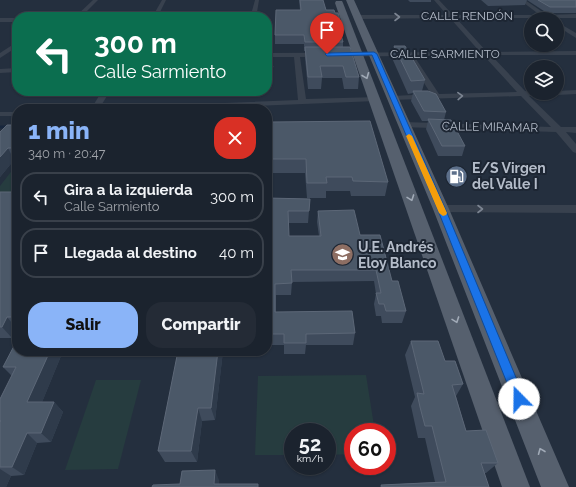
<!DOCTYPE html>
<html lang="es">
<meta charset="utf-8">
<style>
body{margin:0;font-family:Raleway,sans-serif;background:#242b36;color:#f1f3f6;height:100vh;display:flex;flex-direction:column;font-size:15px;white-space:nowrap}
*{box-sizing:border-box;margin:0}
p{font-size:13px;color:#a0a4aa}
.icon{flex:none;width:22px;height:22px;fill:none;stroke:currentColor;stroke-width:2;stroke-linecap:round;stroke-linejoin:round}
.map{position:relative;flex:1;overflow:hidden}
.drawer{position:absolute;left:12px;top:104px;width:260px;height:252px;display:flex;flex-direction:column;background:#1b232e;border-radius:16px;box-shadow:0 1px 3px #0004,0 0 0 1px #39404a}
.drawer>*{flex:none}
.banner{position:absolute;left:12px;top:12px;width:260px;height:84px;border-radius:16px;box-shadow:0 1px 3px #0004,0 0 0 1px #39404a;background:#0b6e4f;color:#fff;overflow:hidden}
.controls{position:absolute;left:524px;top:12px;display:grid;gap:8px}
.controls a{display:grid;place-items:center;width:40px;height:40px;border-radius:50%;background:#1b232e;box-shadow:0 1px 3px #0004,0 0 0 1px #39404a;font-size:20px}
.speed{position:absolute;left:284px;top:423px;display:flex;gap:8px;font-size:20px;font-weight:700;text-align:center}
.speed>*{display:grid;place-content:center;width:52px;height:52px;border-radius:50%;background:#1b232e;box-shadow:0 1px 3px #0004,0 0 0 1px #39404a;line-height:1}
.speed small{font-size:10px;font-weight:400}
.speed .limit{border:6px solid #d22;background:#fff;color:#111}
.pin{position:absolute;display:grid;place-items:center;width:34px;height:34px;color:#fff;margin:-41px -17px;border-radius:50% 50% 50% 0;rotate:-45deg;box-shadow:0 0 4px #0007}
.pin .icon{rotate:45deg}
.me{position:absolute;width:44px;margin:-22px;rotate:338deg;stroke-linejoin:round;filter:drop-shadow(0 0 3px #0008)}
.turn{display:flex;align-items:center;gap:14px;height:84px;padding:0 16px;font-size:18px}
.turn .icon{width:52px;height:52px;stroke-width:2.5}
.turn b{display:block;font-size:28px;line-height:34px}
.round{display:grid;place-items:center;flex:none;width:42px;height:42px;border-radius:16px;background:#242b36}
.head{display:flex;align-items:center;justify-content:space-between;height:68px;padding:0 16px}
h1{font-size:24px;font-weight:800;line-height:30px;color:#8ab4f8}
.primary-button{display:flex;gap:8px;margin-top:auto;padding:8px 16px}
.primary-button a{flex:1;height:46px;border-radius:16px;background:#8ab4f8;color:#111;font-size:16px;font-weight:800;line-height:46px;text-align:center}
.primary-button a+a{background:#242b36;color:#f1f3f6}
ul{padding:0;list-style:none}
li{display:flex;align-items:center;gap:12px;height:50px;margin:0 8px 6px;padding:0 8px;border:2px solid #39404a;border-radius:16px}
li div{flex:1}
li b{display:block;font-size:15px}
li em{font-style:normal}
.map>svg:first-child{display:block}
</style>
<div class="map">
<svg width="576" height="487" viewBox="0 0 576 487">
<rect width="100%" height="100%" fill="#242f3e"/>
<g fill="#263c3f">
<polygon points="17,164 17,199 0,199 0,186"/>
<polygon points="366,375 375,432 353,432 353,454 327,455 327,432 293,432 293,455 255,455 258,376"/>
<polygon points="96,380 141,380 118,469 65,470"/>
</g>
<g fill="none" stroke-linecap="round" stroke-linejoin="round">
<g stroke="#17263c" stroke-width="3">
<polyline points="0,127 17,127"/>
<polyline points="267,128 275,128"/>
</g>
<g fill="#38414e" fill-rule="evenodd">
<polygon points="93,0 98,0 81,17 75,17"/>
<polygon points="162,0 166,0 159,14 252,11 255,0 259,0 257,12 254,14 123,17 126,15 154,14"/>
<path d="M434,0H439L453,15H540L520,0H525L547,15L576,14V18H456L487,52L576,51V55H491L525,91L545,93L541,95L529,96L561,127H576V133L566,132L576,144V153L573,152L556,132L401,127L400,125L404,122L551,127L521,96L390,100L389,98L393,96L431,94L407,56L300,57L306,99L379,97L380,99L376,101L184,109H120L124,107L298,100L294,57H267V53L480,52L450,18L358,19L355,17L358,15H447ZM414,56H484L517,92L439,94Z"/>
<rect x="0" y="18" width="17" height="4"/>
<polygon points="557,22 576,33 576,38 557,26"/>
<polygon points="17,42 17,47 0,58 0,53"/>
<polygon points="267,65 273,66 274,67 267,69"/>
<polygon points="17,68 17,72 0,73 0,69"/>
<polygon points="576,90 576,94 557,95 553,93 557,93 557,91"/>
<polygon points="102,91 110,91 99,109 91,109"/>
<rect x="0" y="112" width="17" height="4"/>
<polygon points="441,205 576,205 576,213 437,212 436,209 437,206"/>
</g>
<g fill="#56606e" fill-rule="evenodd">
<polygon points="346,0 354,0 449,209 569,487 541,487 433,209"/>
<polygon points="336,1 342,1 343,3 530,487 502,487 335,3"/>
</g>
</g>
<g fill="#3f4b5c">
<polygon points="299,0 323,0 326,10 335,13 341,24 341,33 343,42 343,47 359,77 358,89 344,89 342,78 322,78 321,89 308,89 305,58 305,51 304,51 304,44 275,44 275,35 300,10"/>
<polygon points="408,0 431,0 431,2 410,2"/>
<polygon points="481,0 527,0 525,5 488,6"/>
<polygon points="527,0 576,0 576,13 547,13"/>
<polygon points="394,46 425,80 422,91 446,112 444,120 465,146 462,156 438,156 426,129 428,121 422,121 411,101 413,93 408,94 392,58"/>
<polygon points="271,122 388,182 385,196 351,196 350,191 326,191 326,198 307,198 305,173 271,173"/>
<polygon points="17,125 17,160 14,160 0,177 0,132"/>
<polygon points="0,192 17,192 17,329 12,338 0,338"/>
<polygon points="267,198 310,199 308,223 289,223 289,236 319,236 317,222 318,211 360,235 392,281 406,311 402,323 382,323 381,316 376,316 374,304 376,294 374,281 292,282 291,295 276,295 276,312 355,333 353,345 306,345 305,354 284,354 284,345 267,345"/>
<polygon points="411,341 445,361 463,384 456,396 466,431 498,463 486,473 484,473 489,487 380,487 381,485 435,482 425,438 418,438 411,406 415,397 405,355"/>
<polygon points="17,351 74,351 72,356 61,356 42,402 54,402 63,412 51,442 37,443 24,475 11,476 6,487 0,487 0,399 12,376 3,367"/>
<polygon points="113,351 144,351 143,357 116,357"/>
<polygon points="178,351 223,351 215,420 202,421 197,462 165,462 158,451"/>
</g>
<g fill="#2f3b4b">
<polygon points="17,144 17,155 14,148"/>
<polygon points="8,148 14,160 0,177 0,157"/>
<polygon points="7,317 17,329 12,338 2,327"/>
<polygon points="50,351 57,351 61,356 38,412 27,402"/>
<polygon points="68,351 74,351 72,356"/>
<polygon points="140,351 144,351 143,357"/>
<polygon points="218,351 223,351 215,420 211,408"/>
<polygon points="54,402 63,412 51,442 41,433"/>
<polygon points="198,408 202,421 197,462 191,451"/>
<polygon points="27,433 37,443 24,475 12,467"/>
<polygon points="0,469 11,476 6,487 0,487"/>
<polygon points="215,470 219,480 219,487 214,484"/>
</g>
<g fill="#4b5868" stroke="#5c6777">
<polygon points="300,0 323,0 326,10 334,10 335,13 338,13 341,24 338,24 343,42 305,42 304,35 275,35 276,10 301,10"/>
<polygon points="538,0 576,0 576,7 550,7"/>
<polygon points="394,46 405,46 425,80 411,81"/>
<polygon points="305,47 350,47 359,77 346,77 343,66 320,66 322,77 308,77"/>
<polygon points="413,91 428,91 436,94 446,112 424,111"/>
<polygon points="428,119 451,120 465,146 442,146"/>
<polygon points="370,121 388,182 353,181 352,177 326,177 327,183 307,183 306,159 271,159 271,122"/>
<polygon points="7,125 17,125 17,144 14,148 8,148 0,157 0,132"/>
<polygon points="0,192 17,192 17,317 7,317 2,327 0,327"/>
<polygon points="267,198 310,199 309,211 288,211 289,236 321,236 318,211 354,210 360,235 380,235 392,281 398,281 406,311 386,311 384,304 379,304 376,293 381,293 376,270 291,270 292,283 275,284 275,312 352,311 355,333 306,334 306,343 284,343 284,334 267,334"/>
<polygon points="411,341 438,341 445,361 455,361 463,384 452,385 466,431 486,430 498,463 481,463 489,487 382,487 381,485 446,482 432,426 425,426 420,407 417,393 424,394"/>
<polygon points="14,346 17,346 17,351 50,351 27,402 54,402 41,433 27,433 12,467 0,467 0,421 1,421 0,421 0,399 16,367 3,367"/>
<polygon points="178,351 218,351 211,408 198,408 191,451 158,451"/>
<polygon points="215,470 214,484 258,484 258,487 152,487 153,485 180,484 182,471"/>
</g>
<defs><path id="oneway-chevron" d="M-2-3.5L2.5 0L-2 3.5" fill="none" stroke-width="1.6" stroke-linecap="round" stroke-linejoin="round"/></defs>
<g stroke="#7c8592">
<use href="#oneway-chevron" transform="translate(397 17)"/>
<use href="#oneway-chevron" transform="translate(460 96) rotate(-2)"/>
<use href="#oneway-chevron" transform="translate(480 209)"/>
</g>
<g stroke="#a1aab7">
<use href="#oneway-chevron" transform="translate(366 76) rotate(68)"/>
<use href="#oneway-chevron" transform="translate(411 198) rotate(70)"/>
<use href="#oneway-chevron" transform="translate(456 320) rotate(70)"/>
<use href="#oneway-chevron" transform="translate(541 451) rotate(-112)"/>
</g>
<polygon fill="#1a73e8" stroke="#114b97" points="374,52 377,54 445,208 525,399 524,403 519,405 515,403 437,208 372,55 327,56 325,54 327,53"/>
<polygon fill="#f59e0b" points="409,134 412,136 447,213 446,215 443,216 439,213 406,136"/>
<defs>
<symbol id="fuel-disc" viewBox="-11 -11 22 22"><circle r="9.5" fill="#5c6f8a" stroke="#1d2633"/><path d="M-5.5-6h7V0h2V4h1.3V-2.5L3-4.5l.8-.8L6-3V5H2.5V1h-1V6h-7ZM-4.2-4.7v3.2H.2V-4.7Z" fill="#fff"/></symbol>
<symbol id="school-disc" viewBox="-11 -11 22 22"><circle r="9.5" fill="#8d6e63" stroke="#1d2633"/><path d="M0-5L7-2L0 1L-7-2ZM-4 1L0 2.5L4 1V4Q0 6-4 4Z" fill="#fff"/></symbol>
</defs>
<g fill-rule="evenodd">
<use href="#fuel-disc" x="444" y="164" width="25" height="25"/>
<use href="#school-disc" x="330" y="242" width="25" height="25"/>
</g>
<g text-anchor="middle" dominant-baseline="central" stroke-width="4" stroke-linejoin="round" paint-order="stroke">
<g font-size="12" fill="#b4bcc9" stroke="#1d2633">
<text x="467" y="16">CALLE RENDÓN</text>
<text x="445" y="54">CALLE SARMIENTO</text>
<text transform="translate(490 127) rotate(1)">CALLE MIRAMAR</text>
</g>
<g font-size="14" font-weight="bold" fill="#b4bcc9" stroke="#1d2633" text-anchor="start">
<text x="472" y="168">E/S Virgen<tspan x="472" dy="16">del Valle I</tspan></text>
<text x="358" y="247">U.E. Andrés<tspan x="358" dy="16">Eloy Blanco</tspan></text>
</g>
</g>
</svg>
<div class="controls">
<a><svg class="icon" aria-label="search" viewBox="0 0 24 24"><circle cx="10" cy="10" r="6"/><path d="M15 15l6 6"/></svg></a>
<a><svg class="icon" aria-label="layers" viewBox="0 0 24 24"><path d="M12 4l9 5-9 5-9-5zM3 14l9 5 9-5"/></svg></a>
</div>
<div class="speed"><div>52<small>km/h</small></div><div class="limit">60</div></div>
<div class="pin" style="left:327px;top:54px;background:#d93025"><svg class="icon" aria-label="arrive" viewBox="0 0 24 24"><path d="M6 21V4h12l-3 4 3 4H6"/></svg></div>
<svg class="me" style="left:519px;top:399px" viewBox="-20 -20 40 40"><circle r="19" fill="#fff"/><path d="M0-13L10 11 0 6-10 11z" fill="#1a73e8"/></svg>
<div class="banner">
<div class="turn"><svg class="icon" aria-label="left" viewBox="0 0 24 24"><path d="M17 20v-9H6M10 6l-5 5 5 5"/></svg><div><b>300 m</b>Calle Sarmiento</div></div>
</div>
<section class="drawer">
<div class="head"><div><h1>1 min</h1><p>340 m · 20:47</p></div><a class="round" style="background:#d93025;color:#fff"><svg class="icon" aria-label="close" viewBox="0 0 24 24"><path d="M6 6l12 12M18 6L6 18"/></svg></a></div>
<ul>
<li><svg class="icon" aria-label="left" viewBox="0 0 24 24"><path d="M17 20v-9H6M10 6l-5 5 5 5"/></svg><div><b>Gira a la izquierda</b><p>Calle Sarmiento</p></div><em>300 m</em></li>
<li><svg class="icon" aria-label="arrive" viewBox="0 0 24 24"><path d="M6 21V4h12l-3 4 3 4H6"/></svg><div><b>Llegada al destino</b></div><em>40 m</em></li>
</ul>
<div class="primary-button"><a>Salir</a><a>Compartir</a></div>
</section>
</div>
